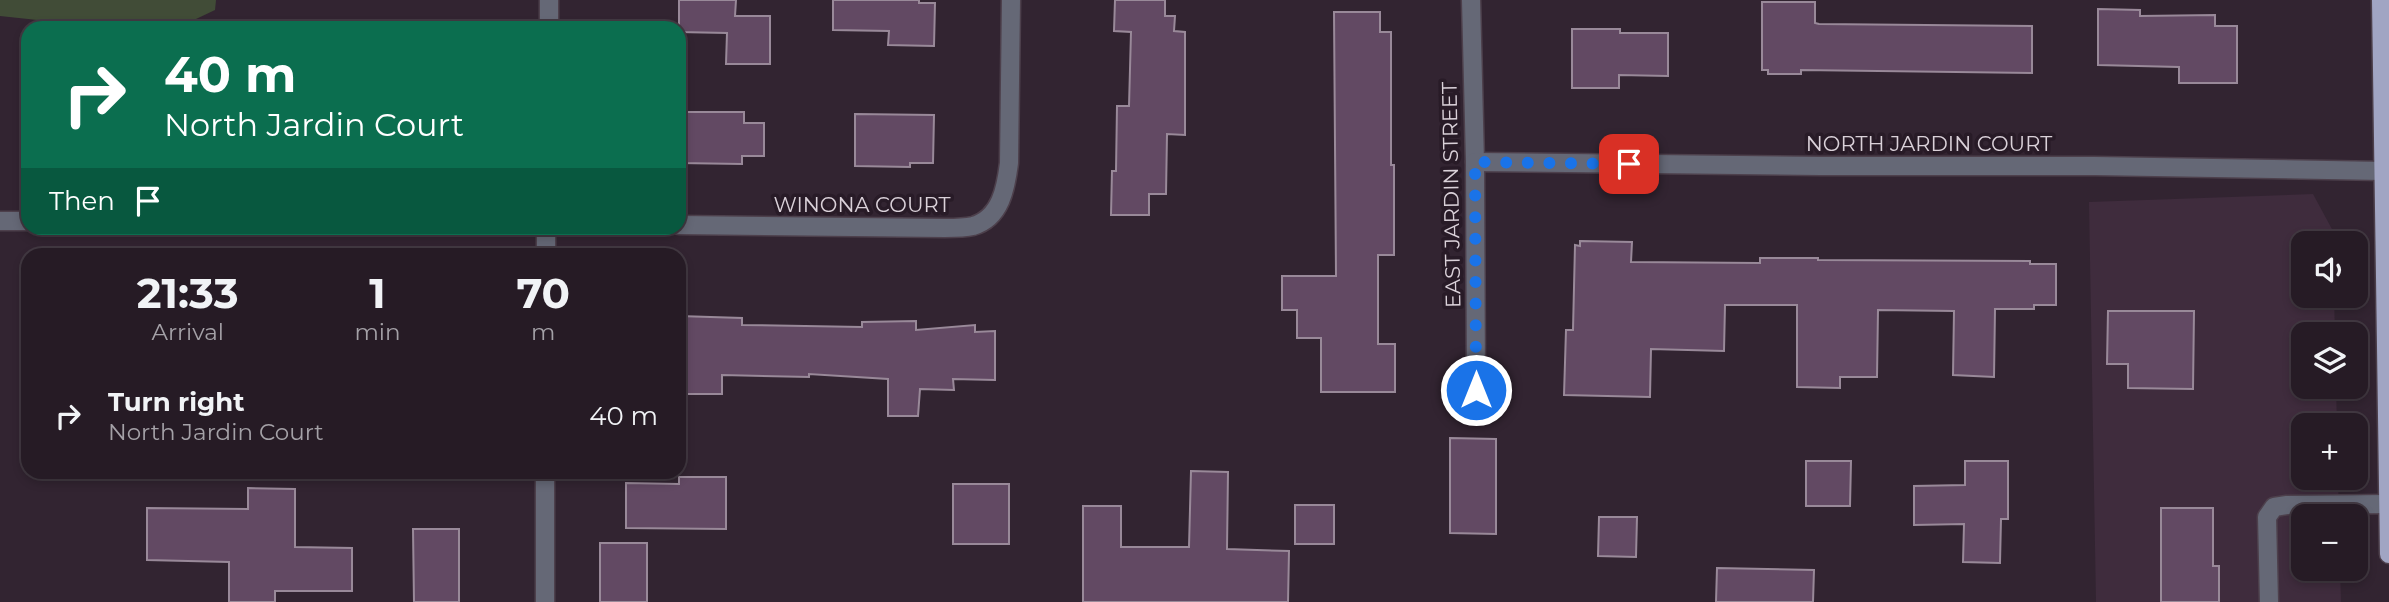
<!DOCTYPE html>
<meta charset="utf-8">
<style>
body{margin:0;font-family:Montserrat,sans-serif;background:#2e242d;color:#f1f3f6;height:100vh;display:flex;flex-direction:column;font-size:26px;white-space:nowrap}
*{box-sizing:border-box;margin:0}
p{font-size:23px;color:#a4a1a7}
.icon{flex:none;width:38px;height:38px;fill:none;stroke:currentColor;stroke-width:2;stroke-linecap:round;stroke-linejoin:round}
.map{position:relative;flex:1;overflow:hidden}
.drawer{position:absolute;left:21px;top:248px;width:665px;height:231px;display:flex;flex-direction:column;background:#261b25;border-radius:21px;box-shadow:0 4px 10px #0003,0 0 0 2px #423942}
.drawer>*{flex:none}
.hud{position:absolute;left:21px;top:21px;width:665px;height:214px;border-radius:21px;box-shadow:0 4px 10px #0003,0 0 0 2px #423942;background:#0b6e4f;color:#fff;overflow:hidden}
.buttons{position:absolute;left:2291px;top:231px;display:grid;gap:14px}
.buttons a{display:grid;place-items:center;width:77px;height:77px;border-radius:14px;background:#261b25;box-shadow:0 4px 10px #0003,0 0 0 2px #423942;font-size:35px}
.pin{position:absolute;display:grid;place-items:center;width:60px;height:60px;color:#fff;margin:-30px;border-radius:14px;box-shadow:0 4px 10px #0006}
.me{position:absolute;width:77px;margin:-38px;rotate:0deg;stroke-linejoin:round;filter:drop-shadow(0 0 5px #0008)}
.turn{display:flex;align-items:center;gap:24px;height:147px;padding:0 28px;font-size:32px}
.turn .icon{width:91px;height:91px;stroke-width:2.5}
.turn b{display:block;font-size:49px;line-height:60px}
.then{display:flex;align-items:center;height:66px;padding:0 28px;background:#0003;gap:14px;font-size:26px}
.eta{display:flex;justify-content:space-evenly;align-items:center;height:119px;text-align:center}
.eta b{font-size:42px;font-weight:700;line-height:49px}
ul{padding:0;list-style:none}
li{display:flex;align-items:center;gap:21px;height:98px;padding:0 28px}
li div{flex:1}
li b{display:block;font-size:26px}
li em{font-style:normal}
.map>svg:first-child{display:block}
</style>
<div class="map">
<svg width="2389" height="602" viewBox="0 0 2389 602">
<rect width="100%" height="100%" fill="#322431"/>
<polygon fill="#3f2c3d" points="2313,194 2333,231 2333,243 2303,243 2303,296 2334,296 2335,334 2303,334 2303,387 2336,387 2337,425 2303,425 2303,478 2338,478 2339,516 2303,516 2303,569 2340,569 2341,602 2096,602 2089,202"/>
<polygon fill="#414c37" points="0,0 216,0 215,10 177,28 112,28 0,16"/>
<g fill="#624963" stroke="#998999" stroke-width="2">
<polygon points="679,0 736,0 735,16 770,16 770,64 726,64 727,33 679,32"/>
<polygon points="833,0 919,0 919,3 935,3 934,46 888,45 889,31 833,30"/>
<polygon points="1115,0 1165,0 1165,16 1175,16 1174,31 1185,32 1185,135 1167,134 1166,194 1149,194 1149,215 1111,215 1112,171 1116,171 1117,106 1129,106 1131,32 1114,31"/>
<polygon points="1762,2 1815,2 1815,23 1819,24 2032,26 2032,73 1801,70 1801,74 1768,74 1768,70 1762,70"/>
<polygon points="2098,9 2140,10 2140,16 2215,15 2215,26 2237,26 2237,83 2179,83 2179,67 2098,65"/>
<polygon points="1334,12 1380,12 1380,32 1391,32 1391,165 1394,165 1394,255 1378,255 1378,344 1395,344 1395,392 1321,392 1321,338 1297,338 1297,310 1282,310 1282,276 1336,276"/>
<polygon points="1572,29 1620,29 1620,33 1668,33 1668,76 1619,75 1619,88 1572,88"/>
<polygon points="679,112 744,112 744,123 764,123 764,156 742,156 742,164 679,163"/>
<polygon points="855,114 934,115 933,163 910,163 910,167 855,166"/>
<polygon points="1580,241 1632,242 1631,262 1760,263 1760,258 1818,258 1818,260 2030,261 2030,264 2056,264 2056,305 2034,305 2034,309 1995,309 1994,377 1953,375 1954,311 1878,310 1877,377 1840,377 1840,388 1797,387 1797,305 1725,305 1724,351 1651,349 1650,397 1564,395 1566,330 1573,330 1575,245 1580,246"/>
<polygon points="2108,311 2194,311 2193,389 2128,388 2128,364 2107,364"/>
<polygon points="679,316 742,318 742,325 862,327 862,322 916,321 916,330 975,325 975,332 995,331 995,380 953,379 954,390 920,389 918,416 888,416 888,379 809,374 809,377 722,375 722,394 679,394"/>
<polygon points="1450,438 1496,439 1496,534 1450,533"/>
<polygon points="1806,461 1851,461 1850,506 1806,506"/>
<polygon points="1965,461 2008,461 2008,519 2001,519 2000,563 1963,562 1964,524 1914,525 1914,486 1965,485"/>
<polygon points="1191,471 1228,472 1227,549 1289,551 1288,602 1083,602 1083,506 1121,506 1121,547 1189,547"/>
<polygon points="679,477 726,477 726,529 626,528 626,483 679,484"/>
<rect x="953" y="484" width="56" height="60"/>
<polygon points="248,488 295,489 295,547 352,548 352,591 275,591 275,602 229,602 229,562 147,560 147,508 248,509"/>
<rect x="1295" y="505" width="39" height="39"/>
<polygon points="2161,508 2213,508 2213,566 2219,566 2219,602 2161,602"/>
<polygon points="1599,517 1637,517 1636,557 1598,556"/>
<polygon points="413,529 459,529 459,602 414,602"/>
<rect x="600" y="543" width="47" height="59"/>
<polygon points="1717,568 1814,570 1813,602 1716,602"/>
</g>
<g fill="none" stroke-linecap="round" stroke-linejoin="round">
<defs>
<g id="minor">
<polyline points="1471,0 1475,162 1476,390"/>
<polyline points="549,28 549,0"/>
<polyline points="1475,162 1821,166 2095,166 2383,171"/>
<polyline points="0,221 28,221"/>
<path d="M679,225L945,228C954,228 964,228 973,226C1001,218 1006,187 1009,163L1011,0"/>
<polyline points="546,256 546,228"/>
<polyline points="545,602 545,472"/>
<polyline points="2269,602 2267,517 2274,507 2287,505 2388,504"/>
</g>
<polyline id="major" points="2381,0 2389,554"/>
</defs>
<use href="#minor" stroke="#4d404c" stroke-width="21"/>
<use href="#major" stroke="#4d404c" stroke-width="21"/>
<use href="#minor" stroke="#656876" stroke-width="18"/>
<use href="#major" stroke="#a1a5c3" stroke-width="18"/>
</g>
<g fill="none" stroke-linecap="round" stroke-linejoin="round">
<polyline stroke="#1a73e8" stroke-width="12" stroke-dasharray="0 21.6" points="1476,390 1475,162 1629,164"/>
</g>
<g text-anchor="middle" dominant-baseline="central" stroke-width="7" stroke-linejoin="round" paint-order="stroke">
<g font-size="21" fill="#dad1d9" stroke="#281b27">
<text x="1929" y="143">NORTH JARDIN COURT</text>
<text transform="translate(1451 195) rotate(-91)">EAST JARDIN STREET</text>
<text x="862" y="204">WINONA COURT</text>
</g>
</g>
</svg>
<div class="buttons">
<a><svg class="icon" aria-label="sound" viewBox="0 0 24 24"><path d="M4 9h4l5-4v14l-5-4H4zM17 9q2 3 0 6"/></svg></a>
<a><svg class="icon" aria-label="layers" viewBox="0 0 24 24"><path d="M12 4l9 5-9 5-9-5zM3 14l9 5 9-5"/></svg></a>
<a>+</a>
<a>−</a>
</div>
<div class="pin" style="left:1629px;top:164px;background:#d93025"><svg class="icon" aria-label="arrive" viewBox="0 0 24 24"><path d="M6 21V4h12l-3 4 3 4H6"/></svg></div>
<svg class="me" style="left:1476px;top:390px" viewBox="-20 -20 40 40"><circle r="17" fill="#1a73e8" stroke="#fff" stroke-width="3"/><path d="M0-11L8 9 0 5-8 9z" fill="#fff"/></svg>
<div class="hud">
<div class="turn"><svg class="icon" aria-label="right" viewBox="0 0 24 24"><path d="M7 20v-9h11M14 6l5 5-5 5"/></svg><div><b>40 m</b>North Jardin Court</div></div>
<div class="then">Then<svg class="icon" aria-label="arrive" viewBox="0 0 24 24"><path d="M6 21V4h12l-3 4 3 4H6"/></svg></div>
</div>
<section class="drawer">
<div class="eta">
<div><b>21:33</b><p>Arrival</p></div>
<div><b>1</b><p>min</p></div>
<div><b>70</b><p>m</p></div>
</div>
<ul>
<li><svg class="icon" aria-label="right" viewBox="0 0 24 24"><path d="M7 20v-9h11M14 6l5 5-5 5"/></svg><div><b>Turn right</b><p>North Jardin Court</p></div><em>40 m</em></li>
</ul>
</section>
</div>
